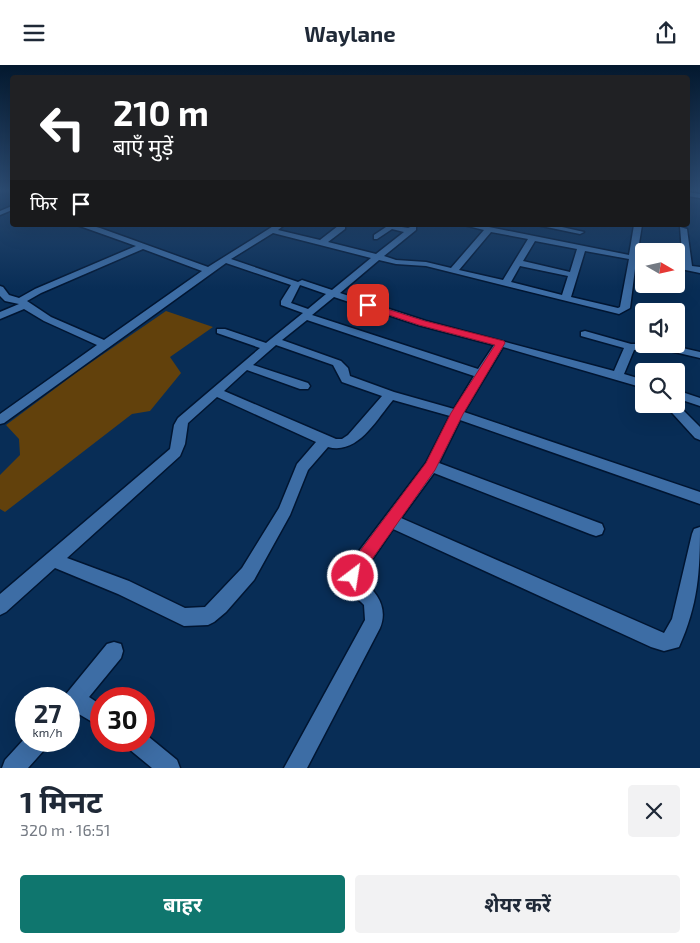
<!DOCTYPE html>
<html lang="hi">
<meta charset="utf-8">
<style>
body{margin:0;font-family:"Exo 2","Noto Sans Devanagari",sans-serif;background:#f2f2f3;color:#1f2937;height:100vh;display:flex;flex-direction:column;font-size:19px;white-space:nowrap}
*{box-sizing:border-box;margin:0}
p{font-size:16px;color:#747a83}
.icon{flex:none;width:28px;height:28px;fill:none;stroke:currentColor;stroke-width:2;stroke-linecap:round;stroke-linejoin:round}
.map{position:relative;height:703px;overflow:hidden}
.side{display:flex;flex-direction:column;background:#fff;flex:1}
.side>*{flex:none}
.guide{position:absolute;left:10px;top:10px;width:680px;height:152px;border-radius:5px;box-shadow:0 5px 20px #0002;background:#202124;color:#fff;overflow:hidden}
.needle{width:32px;rotate:99deg}
.controls{position:absolute;left:635px;top:178px;display:grid;gap:10px}
.controls a{display:grid;place-items:center;width:50px;height:50px;border-radius:5px;background:#fff;box-shadow:0 5px 20px #0002;font-size:25px}
.speed{position:absolute;left:15px;top:622px;display:flex;gap:10px;font-size:25px;font-weight:700;text-align:center}
.speed>*{display:grid;place-content:center;width:65px;height:65px;border-radius:50%;background:#fff;box-shadow:0 5px 20px #0002;line-height:1}
.speed small{font-size:12px;font-weight:400}
.speed .limit{border:8px solid #d22;background:#fff;color:#111}
.pin{position:absolute;display:grid;place-items:center;width:42px;height:42px;color:#fff;margin:-21px;border-radius:10px;box-shadow:0 2px 8px #0006}
.me{position:absolute;width:55px;margin:-28px;rotate:31deg;stroke-linejoin:round;filter:drop-shadow(0 0 4px #0008)}
.turn{display:flex;align-items:center;gap:18px;height:105px;padding:0 20px;font-size:22px}
.turn .icon{width:65px;height:65px;stroke-width:2.5}
.turn b{display:block;font-size:35px;line-height:42px}
.then{display:flex;align-items:center;height:48px;padding:0 20px;background:#0003;gap:10px;font-size:19px}
.round{display:grid;place-items:center;flex:none;width:52px;height:52px;border-radius:5px;background:#f2f2f3}
.summary{display:flex;align-items:center;justify-content:space-between;height:85px;padding:0 20px}
h1{font-size:30px;font-weight:700;line-height:38px}
.primary-button{display:flex;gap:10px;margin-top:auto;padding:10px 20px}
.primary-button a{flex:1;height:58px;border-radius:5px;background:#0f766e;color:#fff;font-size:20px;font-weight:700;line-height:58px;text-align:center}
.primary-button a+a{background:#f2f2f3;color:#1f2937}
header{display:flex;justify-content:space-between;align-items:center;height:65px;padding:0 20px;background:#fff;font-size:22px;font-weight:700}
.map>svg:first-child{display:block}
</style>
<header><svg class="icon" aria-label="menu" viewBox="0 0 24 24"><path d="M4 6h16M4 12h16M4 18h16"/></svg>Waylane<svg class="icon" aria-label="share" viewBox="0 0 24 24"><path d="M12 15V3M7 8l5-5 5 5M5 13v7h14v-7"/></svg></header>
<div class="map">
<svg width="700" height="703" viewBox="0 0 700 703">
<rect width="100%" height="100%" fill="#082d56"/>
<polygon fill="#62410c" points="166,246 213,262 170,292 181,308 150,346 132,349 5,447 0,444 0,410 20,390 19,374 6,360 80,305"/>
<g fill="none" stroke-linecap="round" stroke-linejoin="round">
<defs>
<g id="minor">
<polygon points="688,127 700,129 700,133 688,131"/>
<polygon points="12,141 12,145 0,150 0,146"/>
<path d="M77,160H89L100,163L208,202L275,160H284L278,165L320,175L338,161L337,160H345V164L328,177L376,189L404,167L392,164L377,174H374V170L389,160L408,163L413,161H416V165L384,191L396,195L426,197L451,203L484,165L464,160H479L629,190L634,160H642L637,191L644,192V197L636,196L630,243L619,249L426,201L396,199L379,195L340,228L426,256L614,306L624,283L581,271V267L585,266L631,279H665L700,287V293L657,283L634,285L624,309L644,315V323L503,282L464,347L700,427V439L460,355L439,398L602,459L604,464L602,469L596,471L590,469L434,408L401,453L664,568L672,554L692,469L694,464L700,462C700,507 698,540 679,582L664,586L651,582L393,464L361,511L362,516C378,527 388,544 380,563L307,703H284L365,555L364,540C360,535 353,532 349,527C339,517 348,503 353,494L426,398L450,351L393,335C376,355 358,390 328,382L308,405L290,450L254,515L226,547L214,557L208,560L184,561L118,529L55,503L6,547L0,550V529L170,384L174,360L178,353L260,283L217,268V264H225L266,278L303,248L281,240V236L291,220L226,198L4,358L0,359V349L97,280L44,256L24,244L0,254V247L19,239L5,236L0,231V221L3,222L9,230L19,233L35,224L136,181ZM491,167L528,174L503,215L459,205ZM273,168L371,193L332,225L302,215L298,217L231,194ZM535,176L577,184L570,207L523,196ZM143,184L202,206L104,275L51,252L27,236L41,228ZM585,186L629,194L620,242L618,243L571,232ZM520,201L568,211L562,230L511,217ZM300,220L326,229L308,244L291,238ZM334,232L418,260L494,280L478,304L312,250ZM307,255L474,311L454,344L394,327L350,311L348,303L341,296L282,275ZM276,280L333,300L342,317L382,331L348,370L342,374H336L224,326L247,305L300,324H308L310,321L308,318L253,300ZM217,332L316,377L297,399L279,443L242,503L205,542L185,543L129,516L67,493L180,391L185,379L188,358Z"/>
<polygon points="537,160 553,160 584,167 580,169"/>
<polygon points="680,162 687,164 692,201 700,202 700,208 676,203 676,198 683,199"/>
<polygon points="676,325 700,333 700,341 676,333"/>
<polygon points="676,338 700,362 700,375 695,373 664,339"/>
<polygon points="114,577 121,579 123,586 121,593 89,632 101,640 101,662 77,648 69,651 69,634 62,634 107,579"/>
<polygon points="144,668 177,695 180,703 152,703 129,684 126,676 144,676"/>
<polygon points="26,672 26,676 48,676 45,684 28,703 2,703 5,695"/>
</g>
</defs>
<use href="#minor" stroke="#001531" stroke-width="3"/>
<use href="#minor" fill="#3d6da5" fill-rule="evenodd"/>
</g>
<linearGradient id="sky" x2="0" y2="1"><stop stop-color="#04192f"/><stop offset="0.56" stop-color="#2c4c73"/><stop offset="1" stop-color="#2c4c73" stop-opacity="0"/></linearGradient>
<rect width="700" height="224" fill="url(#sky)"/>
<polygon fill="#e11d48" stroke="#92132f" points="368,238 425,256 504,276 505,278 463,349 435,405 365,504 359,516 353,518 348,516 346,511 354,494 426,398 451,348 495,280 419,260 365,242 365,239"/>
</svg>
<div class="controls">
<a><svg class="needle" viewBox="-14 -14 28 28"><path d="M0-13l5 13h-10z" fill="#e53935"/><path d="M0 13l5-13h-10z" fill="#747a83"/></svg></a>
<a><svg class="icon" aria-label="sound" viewBox="0 0 24 24"><path d="M4 9h4l5-4v14l-5-4H4zM17 9q2 3 0 6"/></svg></a>
<a><svg class="icon" aria-label="search" viewBox="0 0 24 24"><circle cx="10" cy="10" r="6"/><path d="M15 15l6 6"/></svg></a>
</div>
<div class="speed"><div>27<small>km/h</small></div><div class="limit">30</div></div>
<div class="pin" style="left:368px;top:240px;background:#d93025"><svg class="icon" aria-label="arrive" viewBox="0 0 24 24"><path d="M6 21V4h12l-3 4 3 4H6"/></svg></div>
<svg class="me" style="left:353px;top:511px" viewBox="-20 -20 40 40"><circle r="17" fill="#e11d48" stroke="#fff" stroke-width="3"/><path d="M0-11L8 9 0 5-8 9z" fill="#fff"/></svg>
<div class="guide">
<div class="turn"><svg class="icon" aria-label="left" viewBox="0 0 24 24"><path d="M17 20v-9H6M10 6l-5 5 5 5"/></svg><div><b>210 m</b>बाएँ मुड़ें</div></div>
<div class="then">फिर<svg class="icon" aria-label="arrive" viewBox="0 0 24 24"><path d="M6 21V4h12l-3 4 3 4H6"/></svg></div>
</div>
</div>
<section class="side">
<div class="summary"><div><h1>1 मिनट</h1><p>320 m · 16:51</p></div><a class="round"><svg class="icon" aria-label="close" viewBox="0 0 24 24"><path d="M6 6l12 12M18 6L6 18"/></svg></a></div>
<div class="primary-button"><a>बाहर</a><a>शेयर करें</a></div>
</section>
